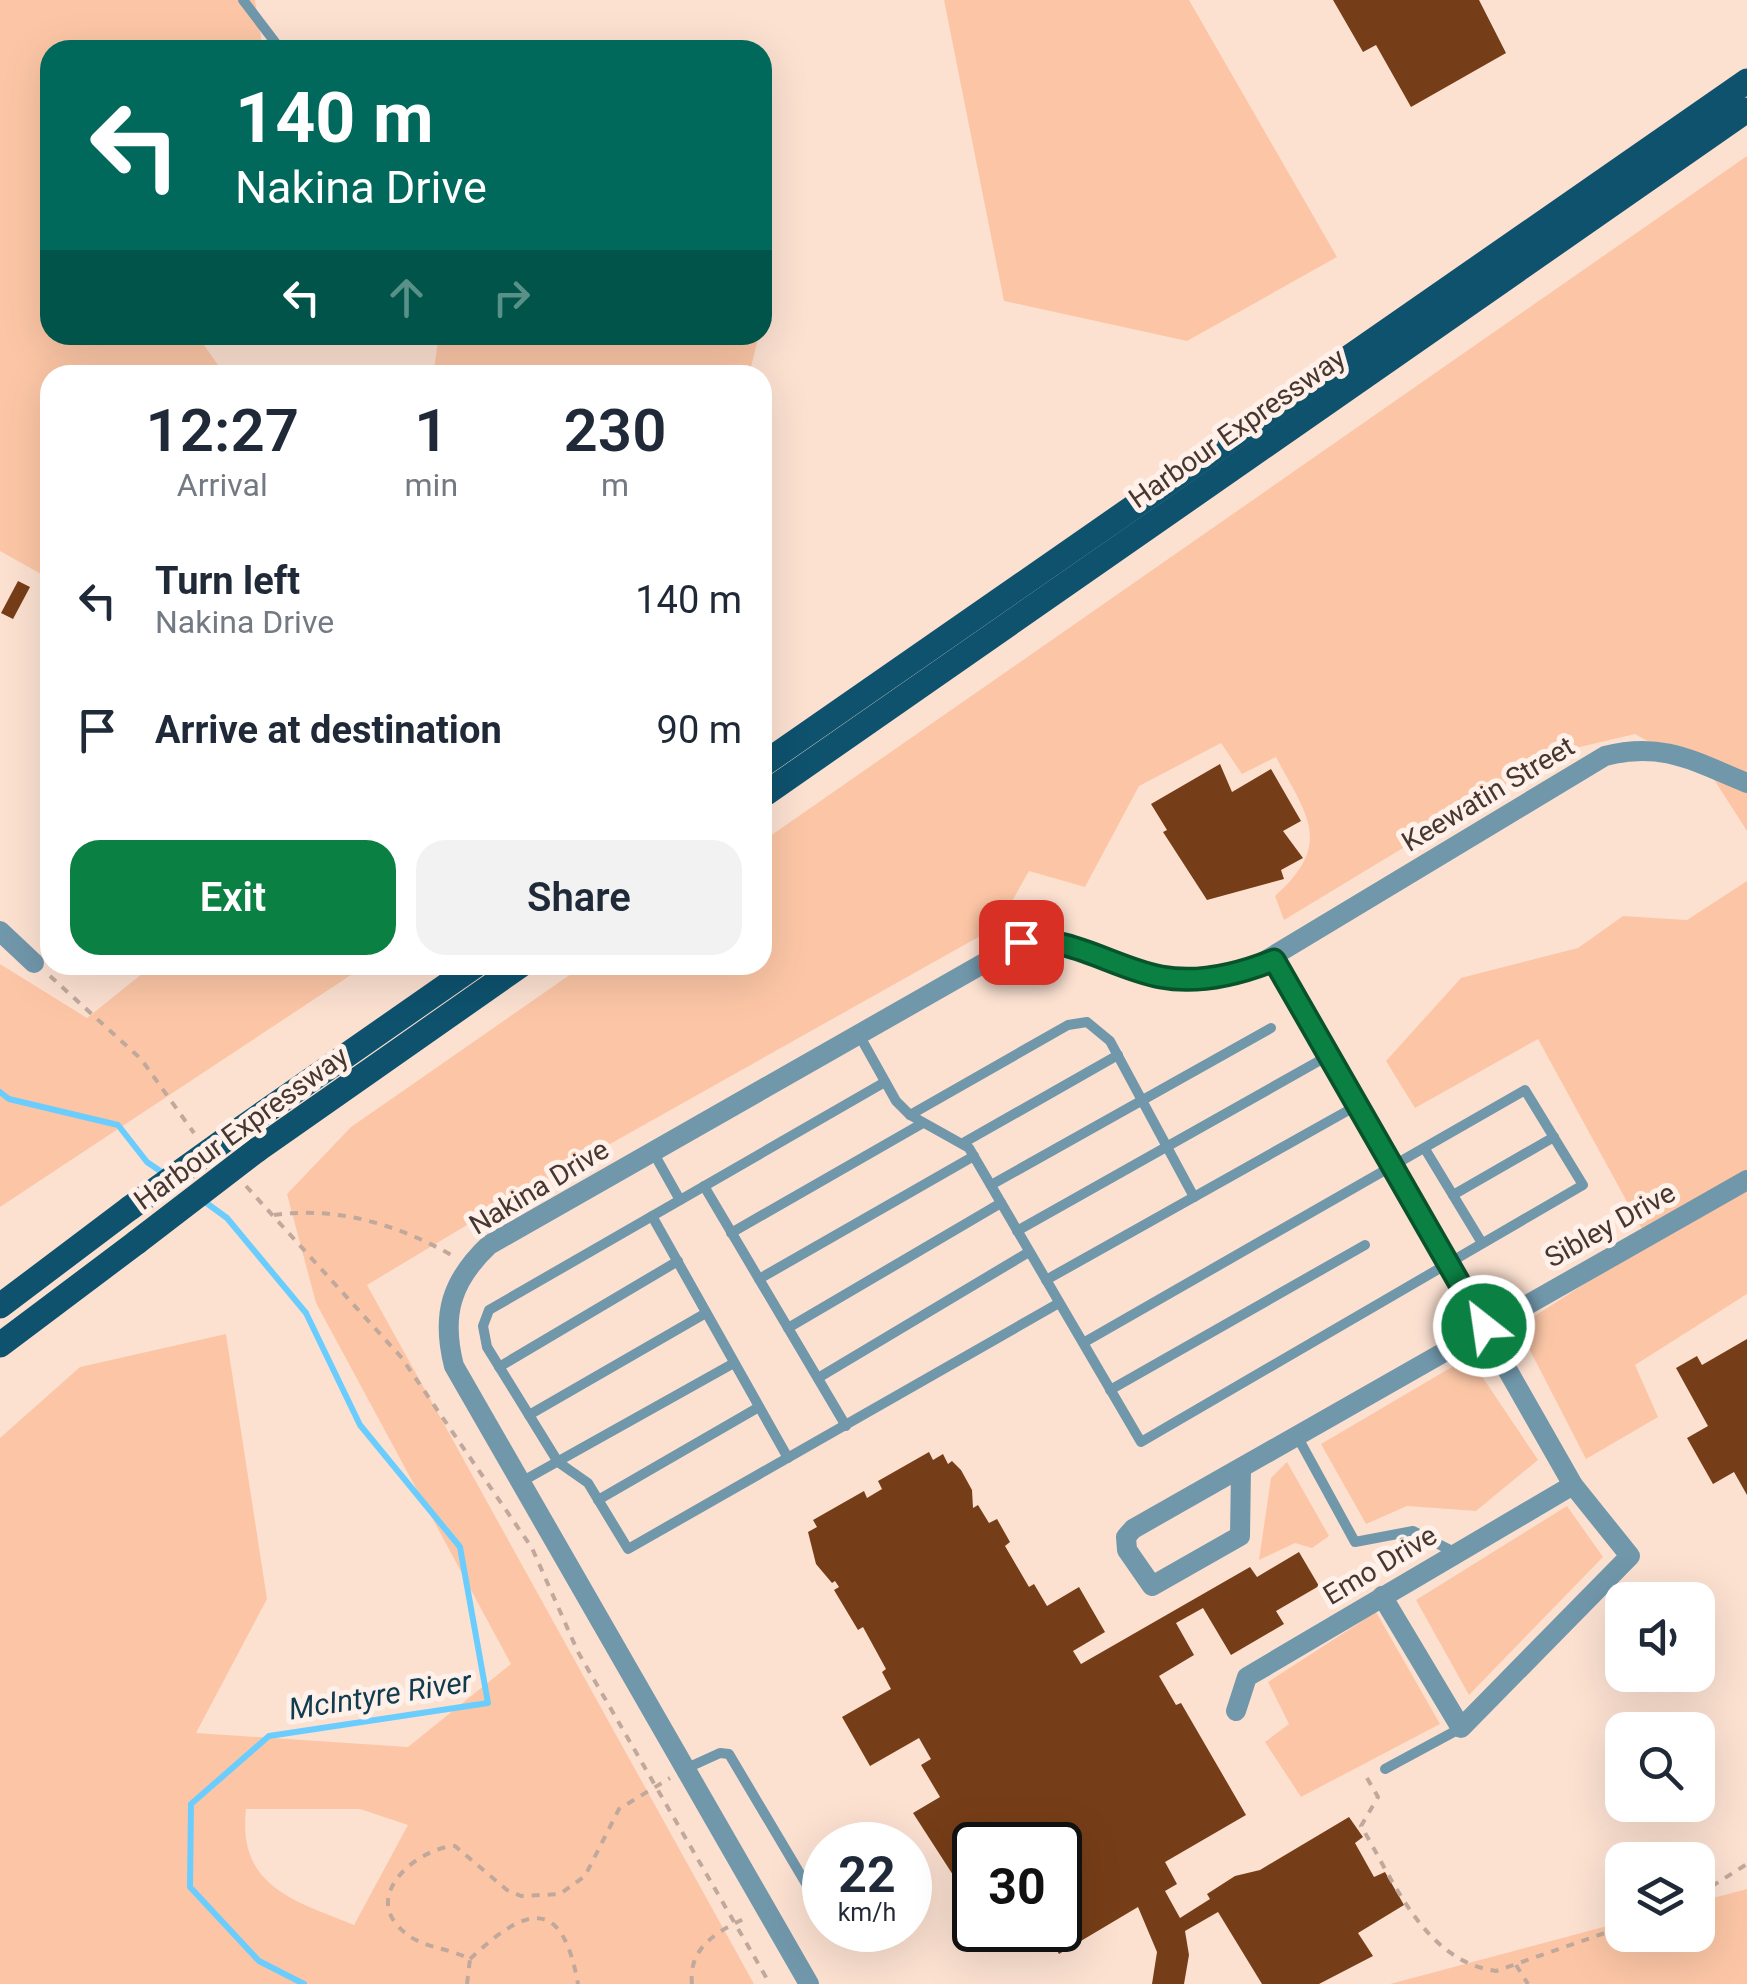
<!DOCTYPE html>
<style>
body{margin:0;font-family:Roboto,sans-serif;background:#f2f2f3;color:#1f2937;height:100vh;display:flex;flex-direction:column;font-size:38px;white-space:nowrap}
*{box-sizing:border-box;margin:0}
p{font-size:32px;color:#747a83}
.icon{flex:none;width:55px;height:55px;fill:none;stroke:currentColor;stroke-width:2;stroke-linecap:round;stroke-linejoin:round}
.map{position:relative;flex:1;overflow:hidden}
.side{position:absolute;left:40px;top:365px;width:732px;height:610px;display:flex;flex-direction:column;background:#fff;border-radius:30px;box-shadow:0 10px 40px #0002}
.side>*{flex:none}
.hud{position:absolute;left:40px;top:40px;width:732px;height:305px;border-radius:30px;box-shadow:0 10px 40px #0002;background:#00695c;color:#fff;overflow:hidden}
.fabs{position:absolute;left:1605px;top:1582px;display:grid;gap:20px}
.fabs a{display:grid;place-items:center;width:110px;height:110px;border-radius:20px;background:#fff;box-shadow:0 10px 40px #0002;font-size:50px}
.speed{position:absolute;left:802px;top:1822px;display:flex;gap:20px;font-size:50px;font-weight:700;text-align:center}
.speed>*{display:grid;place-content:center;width:130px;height:130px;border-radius:50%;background:#fff;box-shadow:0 10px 40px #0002;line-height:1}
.speed small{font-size:25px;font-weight:400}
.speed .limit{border:5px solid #111;border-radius:15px;background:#fff;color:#111}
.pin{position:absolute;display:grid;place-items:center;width:85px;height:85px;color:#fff;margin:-42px;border-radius:20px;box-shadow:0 5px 15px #0006}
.me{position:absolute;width:110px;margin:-55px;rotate:330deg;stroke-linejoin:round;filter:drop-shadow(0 0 8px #0008)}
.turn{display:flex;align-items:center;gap:35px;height:210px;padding:0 30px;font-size:45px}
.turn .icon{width:130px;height:130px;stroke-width:2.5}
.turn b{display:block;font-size:70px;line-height:85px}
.lanes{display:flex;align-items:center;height:95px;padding:0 30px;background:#0003;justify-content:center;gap:50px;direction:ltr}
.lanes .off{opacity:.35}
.eta{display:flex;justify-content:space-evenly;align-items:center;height:170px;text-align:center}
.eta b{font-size:60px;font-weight:600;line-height:70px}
.cta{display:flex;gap:20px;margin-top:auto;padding:20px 30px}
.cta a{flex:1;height:115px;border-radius:30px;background:#0b8043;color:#fff;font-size:40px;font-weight:600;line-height:115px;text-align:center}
.cta a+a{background:#f2f2f3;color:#1f2937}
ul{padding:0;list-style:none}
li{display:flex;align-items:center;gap:30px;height:130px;padding:0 30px}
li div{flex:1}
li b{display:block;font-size:38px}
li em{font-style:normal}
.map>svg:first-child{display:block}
</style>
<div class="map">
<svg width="1747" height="1984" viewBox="0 0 1747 1984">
<rect width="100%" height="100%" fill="#fce1d1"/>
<g fill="#fcc6a6" fill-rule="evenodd">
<polygon points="0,0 255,0 263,50 50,50 50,335 197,335 225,375 50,375 50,579 0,551"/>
<polygon points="944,0 1189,0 1337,257 1187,341 1004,301"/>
<path d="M1747,156V831L1713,778L1635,734L1563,751L1284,920L1275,896C1334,843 1307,816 1276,757L1242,774L1221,743L1139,786L1085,887L1029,871L998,926L487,1213L367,1285L754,1984H0V1438L80,1367L226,1334L267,1599L196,1733L408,1747L511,1664L316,1303L287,1194L351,1127L584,965H762L763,841ZM360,1809L408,1825L354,1925C295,1901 237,1887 246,1809Z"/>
<polygon points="439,335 759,335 749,375 433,375"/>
<polygon points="1747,881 1747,1294 1635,1365 1658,1417 1586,1459 1518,1327 1649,1242 1538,1039 1415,1108 1386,1061 1461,978 1578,948 1623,916 1687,920"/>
<polygon points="0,964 87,1018 153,965 366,965 0,1207"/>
<polygon points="1469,1357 1538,1460 1476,1511 1407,1506 1366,1524 1321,1444"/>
<polygon points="1287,1462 1329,1536 1312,1548 1295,1543 1259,1560 1271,1478"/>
<polygon points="1567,1506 1603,1557 1469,1695 1416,1600"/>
<polygon points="1376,1612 1440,1724 1301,1797 1265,1742 1289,1724 1268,1682"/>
<polygon points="1747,1889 1747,1984 1390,1984 1622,1922 1622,1935 1698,1935 1698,1902"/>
</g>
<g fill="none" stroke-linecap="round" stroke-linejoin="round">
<g stroke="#6bcdfe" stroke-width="6">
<polyline points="0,1092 9,1099 118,1125 147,1162 166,1175"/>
<polyline points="201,1199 227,1218 306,1313 360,1425 460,1547 488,1703 269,1736 191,1804 190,1887 259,1961 304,1984"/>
</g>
</g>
<g fill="#763e18">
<polygon points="1333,0 1479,0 1506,53 1411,107 1376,45 1363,52"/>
<polygon points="18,581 30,587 13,619 1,613"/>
<polygon points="1220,764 1232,792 1271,769 1301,821 1283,831 1303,858 1281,870 1284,879 1207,900 1163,832 1167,830 1151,804"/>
<polygon points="1747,1339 1747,1495 1734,1472 1713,1484 1687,1438 1708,1426 1676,1368 1697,1356 1702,1365"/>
<polygon points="929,1452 933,1460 943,1454 948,1464 952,1461 961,1470 972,1490 973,1508 978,1505 989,1523 997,1519 1010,1542 1005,1546 1029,1587 1034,1584 1047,1606 1079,1587 1105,1632 1073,1651 1081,1664 1250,1567 1257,1577 1299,1552 1319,1586 1276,1611 1284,1624 1231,1655 1203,1608 1176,1623 1194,1655 1159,1676 1176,1705 1181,1703 1246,1815 1165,1862 1177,1884 1165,1891 1180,1918 1210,1899 1207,1894 1235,1876 1260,1870 1349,1817 1363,1837 1355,1843 1374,1877 1385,1872 1404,1905 1358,1933 1373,1956 1319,1984 1262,1984 1218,1912 1185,1931 1189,1955 1184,1984 1152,1984 1157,1952 1138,1907 1059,1954 1045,1930 1060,1930 1060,1845 975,1845 975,1909 913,1813 940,1797 921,1765 931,1759 919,1738 870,1766 842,1717 891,1689 882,1672 886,1669 863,1627 858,1630 834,1590 839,1587 835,1581 832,1583 816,1564 808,1532 817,1527 813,1520 864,1491 867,1498 882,1489 878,1481"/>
</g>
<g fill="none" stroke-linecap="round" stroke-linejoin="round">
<g stroke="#c0a99c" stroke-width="4" stroke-dasharray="8 8" stroke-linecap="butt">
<polyline points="50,976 141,1059 194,1133"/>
<polyline points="246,1186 401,1357 532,1548 578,1652 770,1984"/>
<path d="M274,1215C338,1206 399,1225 455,1257"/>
<path d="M1367,1778L1378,1797L1361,1826C1394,1881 1424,1961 1496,1971L1622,1927"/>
<polyline points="1698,1895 1747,1864"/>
<path d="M470,1959C526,1906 562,1895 578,1984"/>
<polyline points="1516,1965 1528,1984"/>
<path d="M467,1984L470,1959C445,1946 418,1949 398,1926C365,1891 421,1847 455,1846L507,1890L521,1896L560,1894L585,1876L619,1809L670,1778"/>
<path d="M692,1984C688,1947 718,1931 748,1917"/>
</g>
<g stroke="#7197ab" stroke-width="10">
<polyline points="243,0 281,50"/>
<polyline points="858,1033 896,1101 910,1115 969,1148 1141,1442 1583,1185 1525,1090 1083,1343"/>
<polyline points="885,1082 489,1310 483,1326 487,1347 558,1462 588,1483 628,1549 1059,1303"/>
<polyline points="910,1115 1068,1025 1087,1022 1110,1041 1194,1197"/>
<polyline points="963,1143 1118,1055"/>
<polyline points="1425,1149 1482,1243"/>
<polyline points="653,1152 680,1200"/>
<polyline points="991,1185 1271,1028"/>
<polyline points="704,1186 846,1426"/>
<polyline points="1453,1195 1554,1137"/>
<polyline points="652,1216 788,1458"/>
<polyline points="1017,1231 1326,1057"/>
<polyline points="731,1233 923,1123"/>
<polyline points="759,1279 974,1156"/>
<polyline points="1046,1280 1356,1106"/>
<polyline points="788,1328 1001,1203"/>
<polyline points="499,1367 678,1261"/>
<polyline points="818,1378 1029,1252"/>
<polyline points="1110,1390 1365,1245"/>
<polyline points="529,1415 706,1313"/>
<polyline points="1297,1436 1355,1542 1413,1531 1454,1552"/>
<polyline points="521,1482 734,1363"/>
<polyline points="598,1500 759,1407"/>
<polyline points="687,1768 720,1753 729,1754 808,1887"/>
<polyline points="1385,1769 1461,1728"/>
</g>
<g stroke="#7197ab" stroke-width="20">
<polyline points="0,931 34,963"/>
<polyline points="1274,960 1573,1485 1630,1556 1461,1728 1382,1596"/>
<polyline points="1241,1468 1240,1536 1152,1586 1127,1550 1126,1537 1133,1529 1747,1180"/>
<polyline points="1236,1711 1247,1677 1573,1485"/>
<path d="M809,1984L454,1366C441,1315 451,1281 489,1245L1021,942C1071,935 1113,968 1161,977C1193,983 1223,975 1253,968L1605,756C1663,741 1695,762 1747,783"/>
</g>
<g stroke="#0e526e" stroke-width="25">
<polyline points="762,765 1747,81"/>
<polyline points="762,796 1747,110"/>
<polyline points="229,1137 476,965"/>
<polyline points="257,1150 521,965"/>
<polyline points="0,1306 130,1208"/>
<polyline points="0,1345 137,1242"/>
</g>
<g stroke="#0e526e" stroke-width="25">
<polyline points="130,1208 229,1137"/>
<polyline points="137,1242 257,1150"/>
</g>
</g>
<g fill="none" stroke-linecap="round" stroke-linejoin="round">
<defs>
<path id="route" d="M1021,942C1070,935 1113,968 1161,977C1198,984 1239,974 1274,960L1484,1326"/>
</defs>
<use href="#route" stroke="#07532c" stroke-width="25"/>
<use href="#route" stroke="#0b8043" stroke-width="18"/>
</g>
<g text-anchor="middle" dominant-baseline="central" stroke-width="10" stroke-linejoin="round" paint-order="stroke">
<g font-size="28" fill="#463831" stroke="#fff1e9">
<text transform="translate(1237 428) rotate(-35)">Harbour Expressway</text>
<text transform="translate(1488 794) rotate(-31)">Keewatin Street</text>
<text transform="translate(241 1128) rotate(-36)">Harbour Expressway</text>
<text transform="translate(539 1187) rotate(-31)">Nakina Drive</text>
<text transform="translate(1610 1225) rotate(-29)">Sibley Drive</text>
<text transform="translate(1380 1565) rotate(-31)">Emo Drive</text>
</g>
<g font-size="30" font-style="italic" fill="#103c4f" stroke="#fff1e9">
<text transform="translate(380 1695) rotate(-9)">McIntyre River</text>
</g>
</g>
</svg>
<div class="fabs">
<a><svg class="icon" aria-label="sound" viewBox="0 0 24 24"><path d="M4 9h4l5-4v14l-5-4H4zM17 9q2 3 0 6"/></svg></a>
<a><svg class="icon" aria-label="search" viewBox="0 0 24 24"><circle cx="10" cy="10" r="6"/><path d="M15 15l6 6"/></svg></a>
<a><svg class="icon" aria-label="layers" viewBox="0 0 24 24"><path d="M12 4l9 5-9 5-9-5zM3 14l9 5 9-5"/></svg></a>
</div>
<div class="speed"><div>22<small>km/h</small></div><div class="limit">30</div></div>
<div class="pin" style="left:1021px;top:942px;background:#d93025"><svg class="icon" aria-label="arrive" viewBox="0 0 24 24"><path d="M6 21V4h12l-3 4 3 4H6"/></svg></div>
<svg class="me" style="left:1484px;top:1326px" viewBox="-20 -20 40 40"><circle r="17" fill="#0b8043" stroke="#fff" stroke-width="3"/><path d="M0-11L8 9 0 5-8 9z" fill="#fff"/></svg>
<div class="hud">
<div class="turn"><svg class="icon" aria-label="left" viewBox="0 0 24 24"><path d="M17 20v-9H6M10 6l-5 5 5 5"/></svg><div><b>140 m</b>Nakina Drive</div></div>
<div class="lanes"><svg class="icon" aria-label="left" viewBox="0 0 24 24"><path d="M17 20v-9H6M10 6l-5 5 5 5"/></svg><svg class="icon off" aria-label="ahead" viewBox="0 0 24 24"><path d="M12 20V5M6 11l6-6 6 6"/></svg><svg class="icon off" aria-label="right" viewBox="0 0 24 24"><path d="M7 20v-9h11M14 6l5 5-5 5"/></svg></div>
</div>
<section class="side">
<div class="eta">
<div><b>12:27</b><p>Arrival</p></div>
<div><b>1</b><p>min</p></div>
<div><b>230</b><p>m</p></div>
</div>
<ul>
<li><svg class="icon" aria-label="left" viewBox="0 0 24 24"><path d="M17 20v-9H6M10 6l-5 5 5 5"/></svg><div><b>Turn left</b><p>Nakina Drive</p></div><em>140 m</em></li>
<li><svg class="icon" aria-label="arrive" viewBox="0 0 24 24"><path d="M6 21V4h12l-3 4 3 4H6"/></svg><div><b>Arrive at destination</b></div><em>90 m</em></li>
</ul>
<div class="cta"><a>Exit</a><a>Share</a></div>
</section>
</div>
